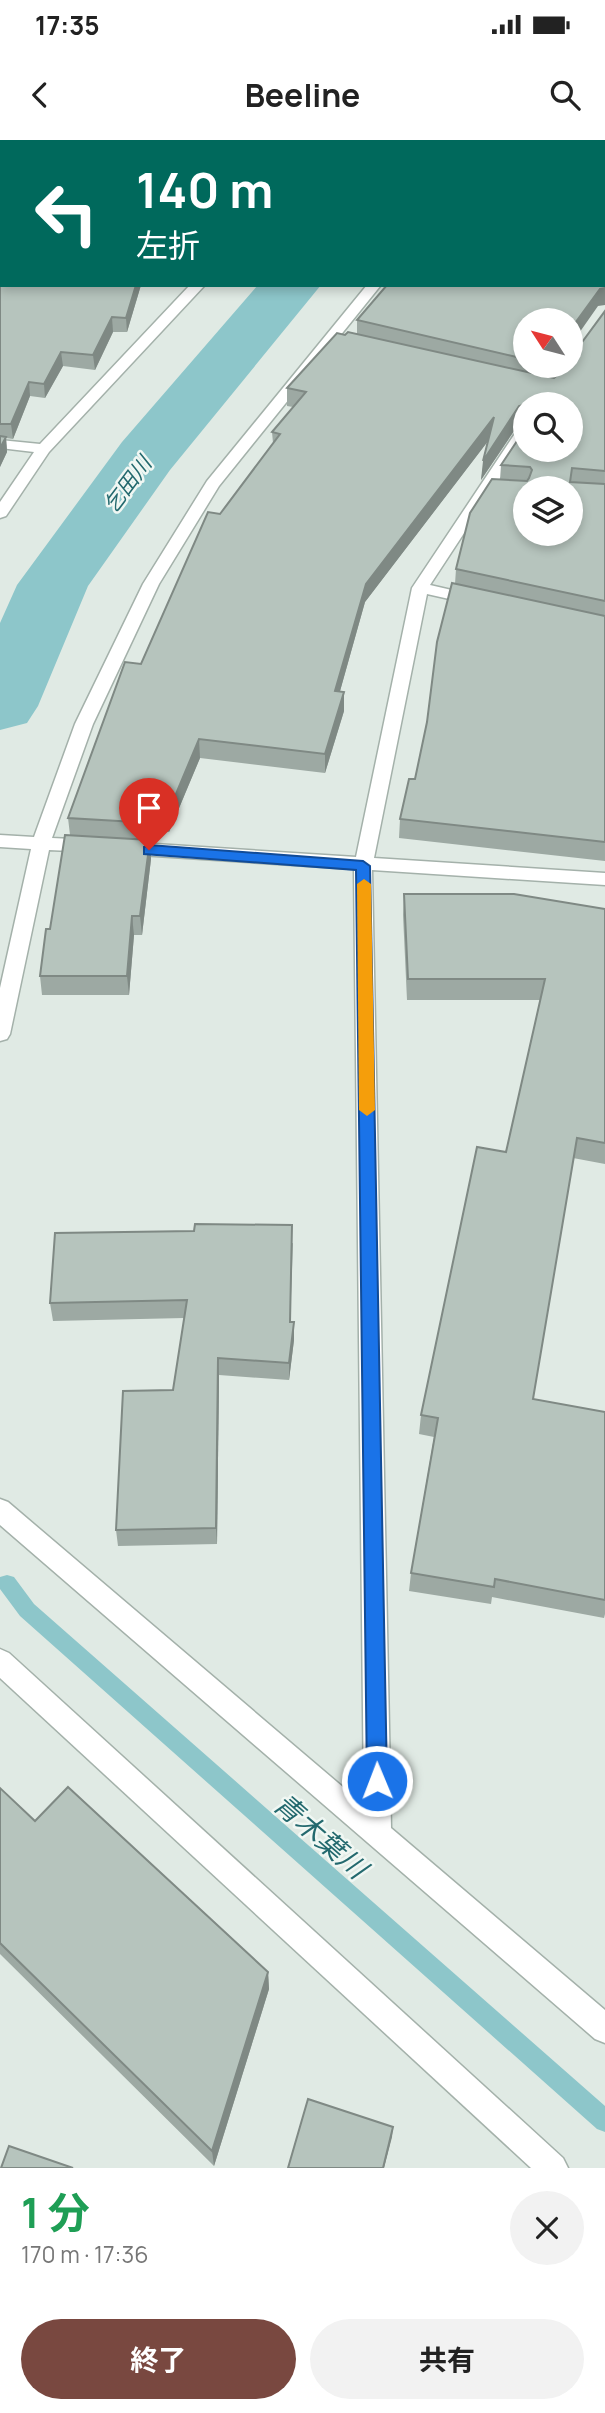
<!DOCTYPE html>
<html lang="ja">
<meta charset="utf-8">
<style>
body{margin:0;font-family:Manrope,"Noto Sans JP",sans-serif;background:#f2f2f2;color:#222;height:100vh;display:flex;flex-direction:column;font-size:26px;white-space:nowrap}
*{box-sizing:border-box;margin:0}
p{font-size:23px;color:#767676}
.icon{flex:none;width:38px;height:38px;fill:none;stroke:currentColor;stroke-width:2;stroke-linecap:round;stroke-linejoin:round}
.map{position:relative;height:2028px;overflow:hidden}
.details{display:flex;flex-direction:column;background:#fff;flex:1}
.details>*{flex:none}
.top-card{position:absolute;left:0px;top:0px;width:606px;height:147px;box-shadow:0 4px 10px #0003;background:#00695c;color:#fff;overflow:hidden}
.needle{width:46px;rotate:306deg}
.buttons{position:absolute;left:513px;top:168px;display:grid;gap:14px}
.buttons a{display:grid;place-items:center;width:70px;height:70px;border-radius:50%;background:#fff;box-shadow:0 4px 10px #0003;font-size:35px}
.pin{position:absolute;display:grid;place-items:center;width:60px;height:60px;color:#fff;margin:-72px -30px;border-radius:50% 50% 50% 0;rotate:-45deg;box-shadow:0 0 7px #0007}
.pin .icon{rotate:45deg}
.me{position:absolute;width:77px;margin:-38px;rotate:359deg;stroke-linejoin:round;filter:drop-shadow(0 0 5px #0008)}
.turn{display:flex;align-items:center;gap:24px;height:147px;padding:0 21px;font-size:32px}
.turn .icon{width:91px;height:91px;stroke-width:2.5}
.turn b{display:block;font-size:49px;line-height:60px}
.round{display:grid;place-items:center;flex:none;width:74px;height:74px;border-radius:37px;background:#f2f2f2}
.overview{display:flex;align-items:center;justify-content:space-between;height:119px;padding:0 21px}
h1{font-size:42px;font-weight:700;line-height:52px;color:#1e9e55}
.primary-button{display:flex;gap:14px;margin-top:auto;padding:14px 21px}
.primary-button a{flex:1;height:80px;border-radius:42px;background:#794840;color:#fff;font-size:28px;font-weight:700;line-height:80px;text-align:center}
.primary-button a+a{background:#f2f2f2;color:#222}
.status{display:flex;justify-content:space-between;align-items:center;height:49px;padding:0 35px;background:#fff;direction:ltr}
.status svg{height:19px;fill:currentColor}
header{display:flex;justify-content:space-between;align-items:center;height:91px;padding:0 21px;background:#fff;font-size:32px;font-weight:700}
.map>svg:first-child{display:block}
</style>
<div class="status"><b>17:35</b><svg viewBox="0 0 49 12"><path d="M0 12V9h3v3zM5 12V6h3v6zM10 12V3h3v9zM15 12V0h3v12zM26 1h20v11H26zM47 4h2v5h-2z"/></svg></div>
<header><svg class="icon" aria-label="back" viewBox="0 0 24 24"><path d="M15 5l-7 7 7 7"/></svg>Beeline<svg class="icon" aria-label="search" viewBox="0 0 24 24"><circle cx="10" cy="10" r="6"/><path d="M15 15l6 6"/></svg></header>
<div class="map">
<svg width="605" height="2028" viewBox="0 0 605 2028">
<rect width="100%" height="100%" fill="#e0eae4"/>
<polygon fill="#bbd9c0" points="13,0 326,0 324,2"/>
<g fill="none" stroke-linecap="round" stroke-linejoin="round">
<polygon fill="#8dc6ca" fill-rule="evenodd" points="7,1435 14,1437 34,1464 605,1966 605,1992 597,1989 20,1476 0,1449 0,1437"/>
<g fill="#8dc6ca" fill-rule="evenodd">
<polygon points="390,0 445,0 389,2"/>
<polygon points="258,145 321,145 170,330 88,446 38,566 27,583 0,590 0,483 17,445 122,302"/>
</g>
<defs>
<g id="minor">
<polygon points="328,0 340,0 327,2"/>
<polygon points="490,0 502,0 489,2"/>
<polygon points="190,145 205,145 49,312 6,376 0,378 0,362 34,312 0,308 0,300 40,304"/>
<polygon points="367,145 381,145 219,346 159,444 93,584 52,698 92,700 101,706 92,712 49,710 10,894 7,899 0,901 0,848 31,709 0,707 0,695 34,697 75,584 143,444 207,341"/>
<polygon points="525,285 525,300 430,445 482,457 484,460 476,465 427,454 374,718 605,733 605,745 372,730 391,1688 605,1870 605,1903 595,1899 0,1385 0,1359 8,1362 364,1665 354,729 124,714 115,708 124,702 356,717 412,448 520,286"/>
<polygon points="0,1509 9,1513 563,2018 568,2028 531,2028 0,1538"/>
</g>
</defs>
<use href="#minor" stroke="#a4b1aa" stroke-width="3"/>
<use href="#minor" fill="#fff" fill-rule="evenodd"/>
</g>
<g fill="#9da9a3">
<polygon points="0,0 2,145 141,145 127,192 113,192 95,230 63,226 45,258 30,256 13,299 6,298 7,312 0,327"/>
<polygon points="598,166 525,180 525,226 570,226 577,209 605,171 605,721 399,698 400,679 415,639 455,444 456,429 500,340 501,325 570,264 525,264 525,283 518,285 481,340 487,302 365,462 340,551 344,552 344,571 325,633 200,618 169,692 155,691 154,702 150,701 151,719 142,795 134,795 129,855 42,855 40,836 70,695 68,678 141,524 220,374 273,303 272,292 293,267 287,266 287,248 345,195 357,194 357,180"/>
<polygon points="404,754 605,769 605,1024 573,1018 533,1259 605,1272 605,1474 604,1478 492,1457 491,1464 409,1451 411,1433 434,1297 419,1294 421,1275 506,1012 541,860 407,860 403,775"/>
<polygon points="293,1103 290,1182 294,1182 294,1200 289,1240 219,1235 217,1404 118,1406 116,1390 173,1250 184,1178 53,1181 50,1163"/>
<polygon points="0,1648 35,1681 268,1832 269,1849 214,2026 0,1814"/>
</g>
<g fill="#7f8984">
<polygon points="605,78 605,92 604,94 604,80"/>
<polygon points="136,145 141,145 127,192 126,178"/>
<polygon points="605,148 605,165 598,166 570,206 570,190 600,149"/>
<polygon points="112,177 113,192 95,230 93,215"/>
<polygon points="61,212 63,226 45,258 44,244"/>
<polygon points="29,242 30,256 13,299 11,284"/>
<polygon points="525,264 524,282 518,285 481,340 483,321 519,266"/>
<polygon points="494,277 492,296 365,462 335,569 335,551 366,444"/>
<polygon points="6,297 7,312 0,327 0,308"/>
<polygon points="344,552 344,571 325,633 325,614"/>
<polygon points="199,599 200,618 169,692 168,673"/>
<polygon points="154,672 155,691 154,702 152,683"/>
<polygon points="150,700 151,719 142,795 140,776"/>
<polygon points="132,776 134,795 129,855 127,836"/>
<polygon points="294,1182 294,1200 289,1240 289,1223"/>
<polygon points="218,1218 219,1235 217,1404 216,1388"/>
<polygon points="268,1832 269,1849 214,2026 212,2011"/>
<polygon points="393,1987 392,1997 384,2028 383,2028"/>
</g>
<g fill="#b6c4bd" stroke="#7f8984" stroke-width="2" fill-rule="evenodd">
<polygon points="0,0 12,0 2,2 2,3 0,4"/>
<polygon points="0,10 2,10 2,145 136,145 126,178 112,177 93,215 61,212 44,244 29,242 11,284 0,284"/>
<polygon points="604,37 605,37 605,78 604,80"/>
<polygon points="604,111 605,111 605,148 600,149 570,190 570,180 525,180 525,219 357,180 387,145 604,145"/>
<path d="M605,171V331L572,328L570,342L605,344V461L456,429L470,373L492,339L527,341L529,338L532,330L530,327L501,325L525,289V310H570V264H526L519,266L483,321L494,277L366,444L335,551L344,552L325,614L199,599L168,673L154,672L152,683L68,678L125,522L141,524L208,372L220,374L280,294L272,292L306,252L287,248L337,193L345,195L348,192L554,238L562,231L554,226H570V208L577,209ZM525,348H570V394H525Z"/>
<polygon points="0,296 6,297 0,308"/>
<polygon points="452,443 605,476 605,702 400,679 409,639 415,639 427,582 437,502"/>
<polygon points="65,695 150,700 140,776 132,776 127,836 40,836 46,789 50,789"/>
<polygon points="404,754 514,754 605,769 605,1003 577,998 533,1259 605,1272 605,1460 495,1439 494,1447 411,1433 438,1278 421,1275 477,1007 506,1012 545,839 408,839"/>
<polygon points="195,1084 292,1085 290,1182 294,1182 289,1223 218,1218 216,1388 116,1390 123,1251 173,1250 187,1160 50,1163 55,1093 194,1091"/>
<polygon points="68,1647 268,1832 212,2011 0,1803 0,1648 35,1681"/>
<polygon points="308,1959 393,1987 383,2028 288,2028"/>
<polygon points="9,2006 73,2028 1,2028"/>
</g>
<polygon fill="#1a73e8" stroke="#114b97" stroke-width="2" points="149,705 363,721 370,726 387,1641 384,1648 377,1651 370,1648 367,1641 356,730 144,714 144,707"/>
<polygon fill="#f59e0b" points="364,739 371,744 375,970 367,976 359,970 357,744"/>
<g text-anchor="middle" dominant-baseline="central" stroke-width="5" stroke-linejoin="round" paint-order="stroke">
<g font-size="21" font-style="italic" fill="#23696e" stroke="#f0f7f3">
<text transform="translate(127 344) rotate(-53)">乞田川</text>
</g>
<g font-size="28" font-style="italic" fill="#23696e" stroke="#f0f7f3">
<text transform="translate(321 1695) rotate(41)">青木葉川</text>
</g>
</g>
</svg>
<div class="buttons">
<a><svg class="needle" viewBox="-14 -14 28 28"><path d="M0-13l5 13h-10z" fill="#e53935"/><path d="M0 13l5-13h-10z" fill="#767676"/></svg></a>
<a><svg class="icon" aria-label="search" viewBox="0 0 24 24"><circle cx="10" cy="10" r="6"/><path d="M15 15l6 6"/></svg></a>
<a><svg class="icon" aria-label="layers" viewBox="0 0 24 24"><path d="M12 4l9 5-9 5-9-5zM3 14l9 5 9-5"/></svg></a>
</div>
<div class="pin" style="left:149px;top:710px;background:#d93025"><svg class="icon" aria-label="arrive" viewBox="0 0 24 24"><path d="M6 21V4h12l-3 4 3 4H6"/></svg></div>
<svg class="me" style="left:377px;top:1641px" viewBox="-20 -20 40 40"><circle r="17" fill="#1a73e8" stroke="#fff" stroke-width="3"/><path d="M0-11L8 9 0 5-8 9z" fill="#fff"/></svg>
<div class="top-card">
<div class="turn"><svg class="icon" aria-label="left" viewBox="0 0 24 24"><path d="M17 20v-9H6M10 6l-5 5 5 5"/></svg><div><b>140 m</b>左折</div></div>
</div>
</div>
<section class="details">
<div class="overview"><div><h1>1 分</h1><p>170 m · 17:36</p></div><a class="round"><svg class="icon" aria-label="close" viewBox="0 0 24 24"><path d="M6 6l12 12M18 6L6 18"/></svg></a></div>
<div class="primary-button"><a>終了</a><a>共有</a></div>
</section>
